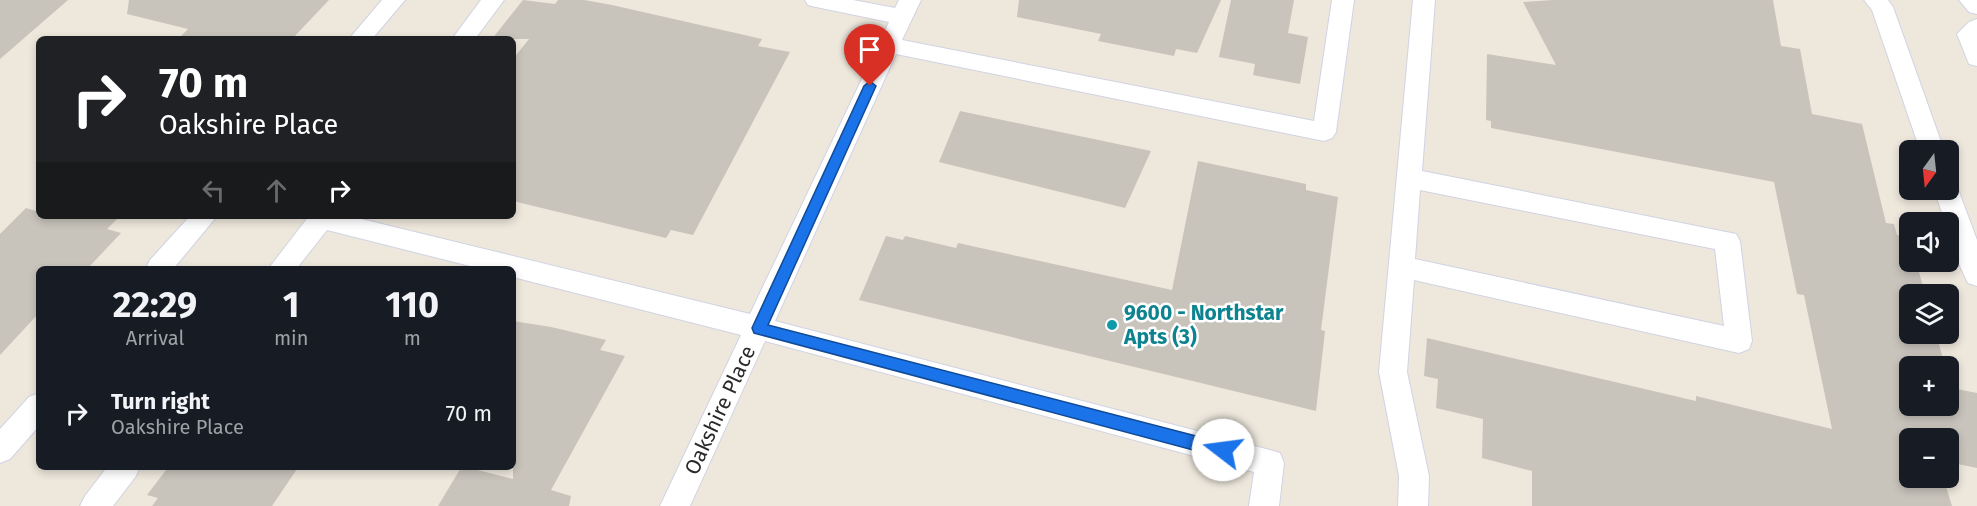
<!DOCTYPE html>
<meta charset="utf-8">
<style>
body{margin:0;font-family:"Fira Sans",sans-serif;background:#242831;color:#f1f3f6;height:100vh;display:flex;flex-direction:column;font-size:22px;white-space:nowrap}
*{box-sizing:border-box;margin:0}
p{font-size:20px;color:#9ea1a6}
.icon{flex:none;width:33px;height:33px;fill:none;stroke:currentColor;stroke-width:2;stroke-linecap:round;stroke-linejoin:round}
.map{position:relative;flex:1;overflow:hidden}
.panel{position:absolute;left:36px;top:266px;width:480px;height:204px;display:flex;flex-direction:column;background:#171b24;border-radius:9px;box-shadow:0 3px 9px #0003}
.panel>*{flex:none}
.guide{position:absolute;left:36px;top:36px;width:480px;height:183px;border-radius:9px;box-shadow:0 3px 9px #0003;background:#202124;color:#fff;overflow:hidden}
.needle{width:39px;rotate:195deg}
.tools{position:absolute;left:1899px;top:140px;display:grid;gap:12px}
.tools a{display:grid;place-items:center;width:60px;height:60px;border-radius:9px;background:#171b24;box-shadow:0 3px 9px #0003;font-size:30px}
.pin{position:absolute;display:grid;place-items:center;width:51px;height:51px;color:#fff;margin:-62px -26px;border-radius:50% 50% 50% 0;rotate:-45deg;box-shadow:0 0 6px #0007}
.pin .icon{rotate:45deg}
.me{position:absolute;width:66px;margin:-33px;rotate:285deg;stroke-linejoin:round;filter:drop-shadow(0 0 4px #0008)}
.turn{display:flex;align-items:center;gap:21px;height:126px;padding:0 24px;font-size:27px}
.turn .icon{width:78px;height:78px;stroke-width:2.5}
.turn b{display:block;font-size:42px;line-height:51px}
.lanes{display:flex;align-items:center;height:57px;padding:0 24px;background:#0003;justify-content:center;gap:30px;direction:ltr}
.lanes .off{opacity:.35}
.eta{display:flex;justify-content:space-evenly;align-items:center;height:102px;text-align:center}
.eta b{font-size:36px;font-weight:700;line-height:42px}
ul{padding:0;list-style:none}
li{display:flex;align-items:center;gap:18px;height:90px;padding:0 24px}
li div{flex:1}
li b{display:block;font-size:22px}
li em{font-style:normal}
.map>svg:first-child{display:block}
</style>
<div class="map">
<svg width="1977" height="506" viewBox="0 0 1977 506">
<rect width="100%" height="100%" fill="#ede7dc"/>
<g fill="#c8c4bc">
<polygon points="0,0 68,0 0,59"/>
<polygon points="129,0 329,0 292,39 178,39 188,29 127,14"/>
<polygon points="523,0 555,4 558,0 584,0 612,5 762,39 758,46 790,52 693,235 671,230 666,238 513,201 513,59 529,39 492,39"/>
<polygon points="1019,0 1221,0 1197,53 1176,49 1174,56 1098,41 1101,34 1017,17"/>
<polygon points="1231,0 1294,0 1288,33 1308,37 1300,84 1253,75 1255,64 1219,57"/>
<polygon points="1553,0 1773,0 1781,46 1800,49 1812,114 1862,124 1886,223 1894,224 1897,235 1910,238 1910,261 1916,261 1925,294 1910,294 1910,333 1936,333 1945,366 1910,366 1910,405 1948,405 1948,377 1952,388 1977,393 1977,468 1948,462 1948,438 1910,438 1910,477 1943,477 1952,506 1532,506 1532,471 1482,458 1483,419 1436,408 1438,379 1424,376 1427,338 1696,401 1696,396 1832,429 1804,295 1797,294 1774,182 1491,128 1491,121 1486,120 1487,54 1556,65 1523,2"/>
<polygon points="960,111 1151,151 1125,208 939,162"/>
<polygon points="1198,161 1306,184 1306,190 1338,197 1321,330 1325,331 1316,411 859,300 886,236 903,240 905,236 956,248 958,243 1172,290"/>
<polygon points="26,208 39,212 39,216 120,216 107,229 121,233 88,268 39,268 39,313 0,355 0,234"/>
<polygon points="513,321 551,327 606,340 600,350 625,356 551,490 571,496 569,506 438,506 462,466 513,479"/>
<polygon points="169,466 299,466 272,506 152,506 158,498 147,495"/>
</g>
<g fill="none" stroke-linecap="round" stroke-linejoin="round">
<defs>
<g id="service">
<polygon points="382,0 405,0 372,39 349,39"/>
<polygon points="481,0 504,0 475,39 452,39"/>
<polygon points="805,0 853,0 895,8 899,0 921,0 902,40 1314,121 1332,0 1354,0 1336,132 1332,138 1324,141 896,54 775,321 1270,450 1280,453 1284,463 1279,506 1249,506 1254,472 765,341 690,506 660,506 741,335 513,277 513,268 478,268 327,230 297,268 269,268 309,216 349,216 750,314 889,22 816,7 808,5"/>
<path d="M1413,0H1435L1422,171L1736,234L1740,241L1752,341L1749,349L1739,353L1414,280L1407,372L1429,476L1428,506H1398L1399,476L1379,372ZM1420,190L1715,249L1724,326L1415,259Z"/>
<polygon points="1864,0 1888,0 1893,7 1944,150 1920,150 1872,10"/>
<polygon points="1959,0 1977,0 1977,14 1969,12"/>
<polygon points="1977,19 1977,66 1969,64 1957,34 1969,22"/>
<path d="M1948,180L1955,182L1958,189L1977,240V286L1968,283C1959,265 1948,241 1948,222H1945L1934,189H1948Z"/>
<polygon points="190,216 217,216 174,268 146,268 150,260"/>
<polygon points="39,393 39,426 10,459 0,463 0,429 29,397"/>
<polygon points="108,466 140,466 136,476 113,506 80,506 85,496"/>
</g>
</defs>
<use href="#service" stroke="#d1d3e4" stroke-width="2"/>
<use href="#service" fill="#fff" fill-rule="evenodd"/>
</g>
<polygon fill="#1a73e8" stroke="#114b97" stroke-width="1.5" points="870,81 876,86 768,325 1223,443 1229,445 1231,450 1229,455 1223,458 754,333 752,328 864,86"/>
<circle fill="#0f9aa8" stroke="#fff" stroke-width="2" cx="1112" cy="325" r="6"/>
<g text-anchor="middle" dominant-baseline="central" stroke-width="5" stroke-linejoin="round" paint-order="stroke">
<g font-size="21" font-weight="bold" fill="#0d838f" stroke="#fff" text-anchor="start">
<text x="1124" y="313">9600 - Northstar<tspan x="1124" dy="24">Apts (3)</tspan></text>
</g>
<g font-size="21" fill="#2a2a2a" stroke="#fff">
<text transform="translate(720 410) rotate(-65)">Oakshire Place</text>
</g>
</g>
</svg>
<div class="tools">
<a><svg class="needle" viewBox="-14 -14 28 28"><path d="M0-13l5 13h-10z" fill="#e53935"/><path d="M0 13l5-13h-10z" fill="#9ea1a6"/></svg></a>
<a><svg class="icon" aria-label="sound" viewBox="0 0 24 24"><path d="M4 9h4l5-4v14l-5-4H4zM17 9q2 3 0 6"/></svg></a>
<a><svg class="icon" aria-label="layers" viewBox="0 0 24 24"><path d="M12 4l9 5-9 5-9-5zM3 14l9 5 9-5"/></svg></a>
<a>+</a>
<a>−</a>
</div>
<div class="pin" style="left:870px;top:86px;background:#d93025"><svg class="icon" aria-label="arrive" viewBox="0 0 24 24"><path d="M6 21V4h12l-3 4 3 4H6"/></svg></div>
<svg class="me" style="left:1223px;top:450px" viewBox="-20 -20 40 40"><circle r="19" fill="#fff"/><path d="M0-13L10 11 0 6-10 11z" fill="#1a73e8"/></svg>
<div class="guide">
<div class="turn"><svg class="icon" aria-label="right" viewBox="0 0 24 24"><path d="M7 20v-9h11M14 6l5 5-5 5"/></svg><div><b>70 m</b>Oakshire Place</div></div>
<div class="lanes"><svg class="icon off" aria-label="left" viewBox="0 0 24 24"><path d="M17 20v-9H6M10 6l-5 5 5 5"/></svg><svg class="icon off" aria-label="ahead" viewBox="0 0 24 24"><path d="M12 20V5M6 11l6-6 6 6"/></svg><svg class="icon" aria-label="right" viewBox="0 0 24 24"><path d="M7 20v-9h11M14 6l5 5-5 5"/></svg></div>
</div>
<section class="panel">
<div class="eta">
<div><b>22:29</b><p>Arrival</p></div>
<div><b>1</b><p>min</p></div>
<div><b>110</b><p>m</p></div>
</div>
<ul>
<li><svg class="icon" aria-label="right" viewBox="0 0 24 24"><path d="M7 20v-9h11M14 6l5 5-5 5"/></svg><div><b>Turn right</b><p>Oakshire Place</p></div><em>70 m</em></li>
</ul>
</section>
</div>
